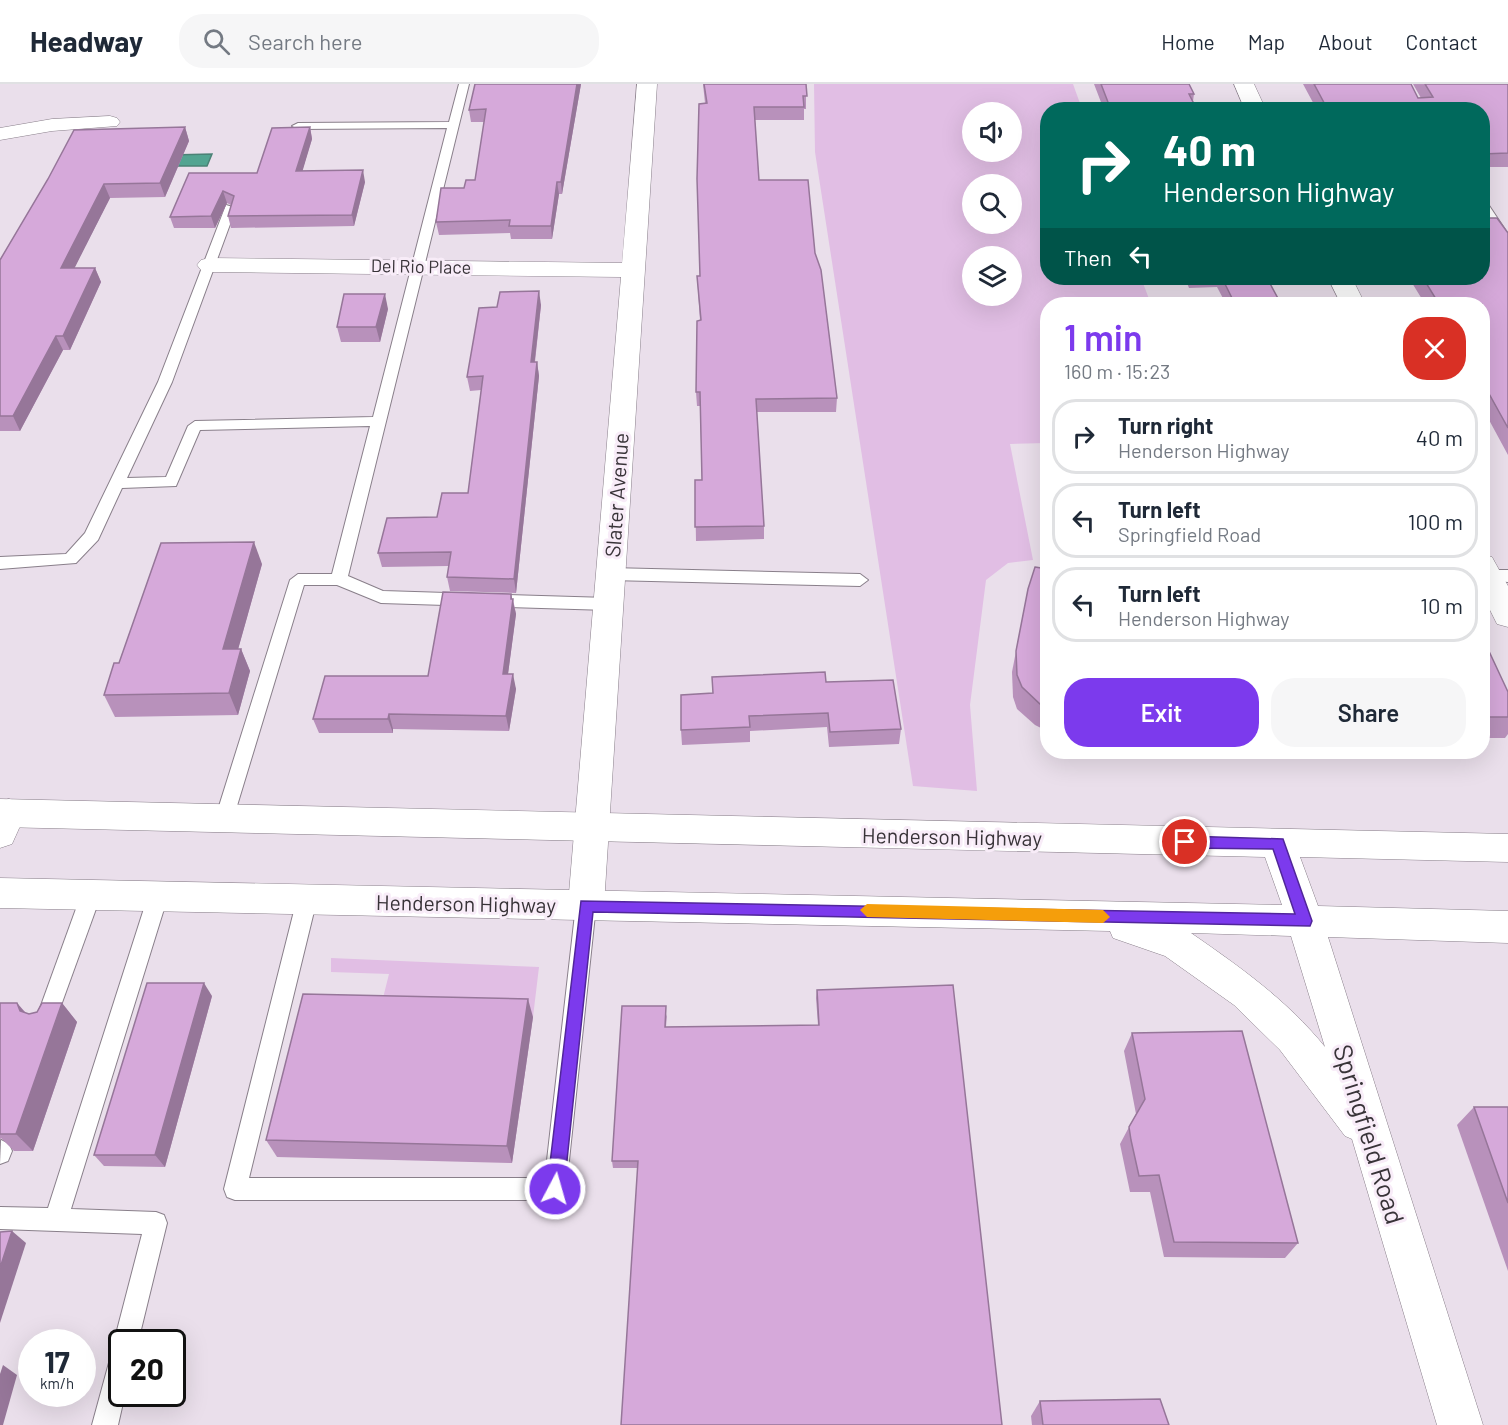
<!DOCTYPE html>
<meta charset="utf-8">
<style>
body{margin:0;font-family:Barlow,sans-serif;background:#f6f6f7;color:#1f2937;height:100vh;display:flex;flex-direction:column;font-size:22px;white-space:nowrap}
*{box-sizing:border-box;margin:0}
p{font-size:20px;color:#747a83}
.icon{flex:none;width:33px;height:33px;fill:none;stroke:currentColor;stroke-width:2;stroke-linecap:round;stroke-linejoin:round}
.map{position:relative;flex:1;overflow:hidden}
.drawer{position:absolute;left:1040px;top:213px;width:450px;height:462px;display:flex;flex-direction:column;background:#fff;border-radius:24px;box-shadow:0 6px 24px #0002}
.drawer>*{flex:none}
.banner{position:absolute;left:1040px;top:18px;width:450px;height:183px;border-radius:24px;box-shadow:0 6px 24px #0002;background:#00695c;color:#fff;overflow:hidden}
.controls{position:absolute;left:962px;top:18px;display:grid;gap:12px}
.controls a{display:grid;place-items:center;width:60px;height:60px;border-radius:50%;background:#fff;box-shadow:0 6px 24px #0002;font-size:30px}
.speed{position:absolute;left:18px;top:1245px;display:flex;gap:12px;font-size:30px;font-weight:700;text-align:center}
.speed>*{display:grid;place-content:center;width:78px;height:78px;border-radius:50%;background:#fff;box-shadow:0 6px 24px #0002;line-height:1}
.speed small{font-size:15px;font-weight:400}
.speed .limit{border:3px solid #111;border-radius:9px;background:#fff;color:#111}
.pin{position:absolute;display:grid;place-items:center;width:51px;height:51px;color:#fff;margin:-26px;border:3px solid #fff;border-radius:50%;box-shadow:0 2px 6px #0007}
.me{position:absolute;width:66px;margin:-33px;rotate:6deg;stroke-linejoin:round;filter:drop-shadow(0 0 4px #0008)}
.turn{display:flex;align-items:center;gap:21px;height:126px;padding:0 24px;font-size:27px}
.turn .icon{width:78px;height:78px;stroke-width:2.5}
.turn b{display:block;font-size:42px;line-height:51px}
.then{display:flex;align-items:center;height:57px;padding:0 24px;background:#0003;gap:12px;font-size:22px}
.round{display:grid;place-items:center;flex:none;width:63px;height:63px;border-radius:24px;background:#f6f6f7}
.head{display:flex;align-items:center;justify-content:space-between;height:102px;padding:0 24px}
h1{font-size:36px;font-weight:600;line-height:45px;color:#7c3aed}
.primary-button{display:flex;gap:12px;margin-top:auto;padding:12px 24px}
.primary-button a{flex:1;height:69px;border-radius:24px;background:#7c3aed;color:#fff;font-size:24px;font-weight:600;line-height:69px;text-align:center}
.primary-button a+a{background:#f6f6f7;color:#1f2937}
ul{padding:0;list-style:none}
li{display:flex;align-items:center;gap:18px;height:75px;margin:0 12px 9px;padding:0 12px;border:3px solid #e0e1e3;border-radius:24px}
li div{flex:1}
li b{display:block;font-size:22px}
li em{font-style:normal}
header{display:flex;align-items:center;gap:36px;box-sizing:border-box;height:84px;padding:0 30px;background:#fff;border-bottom:2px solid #e0e1e3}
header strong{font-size:28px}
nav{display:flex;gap:33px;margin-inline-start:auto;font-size:21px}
.search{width:420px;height:54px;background:#f6f6f7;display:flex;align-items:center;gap:15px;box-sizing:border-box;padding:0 21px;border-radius:24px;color:#747a83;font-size:22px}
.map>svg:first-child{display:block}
</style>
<header>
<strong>Headway</strong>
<div class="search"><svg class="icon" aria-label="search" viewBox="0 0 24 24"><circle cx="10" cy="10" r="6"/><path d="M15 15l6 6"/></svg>Search here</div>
<nav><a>Home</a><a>Map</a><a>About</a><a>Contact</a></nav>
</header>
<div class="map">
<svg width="1508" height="1341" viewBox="0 0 1508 1341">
<rect width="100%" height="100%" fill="#eadfeb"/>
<g fill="#e1bee4" fill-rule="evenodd">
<path d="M814,0H1073L1082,25L1047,26V194H1141L1151,220H1047V359L1010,360L1033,476L1008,479L986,496L970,621L977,707L913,702L815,68ZM972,28H1011V68H972ZM972,100H1011V140H972ZM972,172H1011V212H972Z"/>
<polygon points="331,874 539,883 533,933 379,930 389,890 331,888"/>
</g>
<polygon fill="#53a491" stroke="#4b8276" stroke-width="1.5" points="212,70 207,82 164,82 170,71"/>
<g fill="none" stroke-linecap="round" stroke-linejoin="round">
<defs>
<g id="lane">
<polygon points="459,0 469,0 348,492 383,507 608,514 616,520 608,526 381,519 337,501 304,501 233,735 231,740 224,743 217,740 215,735 290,496 298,490 332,490 370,342 200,346 176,402 122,404 98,456 76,479 0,485 0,473 66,470 85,449 158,298 226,121 236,124 172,298 127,394 166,393 188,342 195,337 373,333 447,44 298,45 292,42 298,39 449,38"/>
<polygon points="1482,116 1486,117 1508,150 1508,164 1504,163 1482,129"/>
<polygon points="610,484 860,490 868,496 860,502 610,496 602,490"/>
<polygon points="1488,486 1508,486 1508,498 1482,496 1482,488"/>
<polygon points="91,803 98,805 101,811 55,938 52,945 45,947 38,945 35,938 81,811 84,805"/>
<polygon points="158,804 165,806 168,812 71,1125 156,1128 164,1131 167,1139 138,1258 122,1258 122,1310 125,1310 118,1341 92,1341 110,1275 117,1265 114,1258 142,1150 0,1145 0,1123 48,1124 148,812 151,806"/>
<polygon points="307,807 314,809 317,815 249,1094 545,1094 576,821 579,815 586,813 593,815 596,821 566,1105 563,1113 555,1116 235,1116 227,1113 224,1105 297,815 300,809"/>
<polygon points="1,1056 9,1060 12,1067 8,1077 0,1080"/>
</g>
<g id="street">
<polygon points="637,0 657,0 604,821 599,832 586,836 573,832 568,821 621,193 209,188 201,186 197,181 201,176 209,174 622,179"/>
<polygon points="1234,0 1254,0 1266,26 1245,26"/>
<polygon points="110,32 117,34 120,38 117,42 52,47 0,56 0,44 52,35"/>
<polygon points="1328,194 1352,194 1365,220 1341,220"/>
<polygon points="1482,470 1492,473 1508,502 1508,543 1497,540 1482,510"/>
<polygon points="9,715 21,719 26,729 12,760 0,764 0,718"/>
</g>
<path id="secondary" d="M0,715L1508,750V778L1300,773L1318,822L1508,827V859L1328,853L1483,1341H1437L1352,1055L1345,1052L1280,966L1234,921L1165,872L1113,854L1110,847L0,824V794L1282,821L1265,773L0,743ZM1191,849L1291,852L1325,963C1287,916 1240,883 1191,849Z"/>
</defs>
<use href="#lane" stroke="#897f8a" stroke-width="2"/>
<use href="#street" stroke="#897f8a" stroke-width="1"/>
<use href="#secondary" stroke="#897f8a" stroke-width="1"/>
<use href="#lane" fill="#fff" fill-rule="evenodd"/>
<use href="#street" fill="#fff" fill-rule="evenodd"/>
<use href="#secondary" fill="#fff" fill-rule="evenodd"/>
</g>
<g fill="#b891bb">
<polygon points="475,0 581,0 562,110 559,110 552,155 511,155 510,149 439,151 436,138 464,104 475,96 484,38 471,38 469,26"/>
<polygon points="703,0 806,0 806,25 804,25 804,36 755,36 759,96 815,169 837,314 836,328 757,328 764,442 764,455 696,457 695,396 702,396 700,322 697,322 696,308 700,236 697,192 700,192 705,19"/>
<polygon points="1094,0 1189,0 1194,10 1193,17 1197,26 1104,26"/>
<polygon points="1303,0 1411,0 1418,14 1421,14 1413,0 1508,0 1508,83 1482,83 1482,26 1317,26"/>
<polygon points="185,43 189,57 165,113 110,114 74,184 95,184 101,198 70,266 63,266 20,347 0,347 0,176 48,95"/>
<polygon points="310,43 312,55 302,87 365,98 354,142 231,144 228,132 231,121 227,119 215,144 174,144 170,133 257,89"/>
<polygon points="1508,149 1508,371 1482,323 1482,220 1425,220 1409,194 1482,194"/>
<polygon points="1185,194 1267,194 1281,220 1226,220 1217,203 1189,204"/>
<polygon points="541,221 535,278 537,278 539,292 516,509 450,507 447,493 449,482 382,483 378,469 437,433 468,409 481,306 470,307 467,293"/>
<polygon points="388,225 380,258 341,258 337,243"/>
<polygon points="262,480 238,565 241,565 250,587 238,631 115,633 104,611 119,579"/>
<polygon points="1047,485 1047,647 1035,641 1017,625 1013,613 1012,588 1028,505"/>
<polygon points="512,515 513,515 516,530 508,590 516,605 509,647 393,645 393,649 319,649 313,635 428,592"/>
<polygon points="1482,563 1508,608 1508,650 1505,654 1482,654"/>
<polygon points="712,593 826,598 901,645 899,660 829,663 827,643 750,647 750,658 682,661 681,646 713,609"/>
<polygon points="953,901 637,1084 613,1084 612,1077 667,930 666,943 818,941 816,914 817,906"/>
<polygon points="212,912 165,1083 104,1082 94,1071"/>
<polygon points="0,919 17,919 26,929 29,930 37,928 62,919 77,938 33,1067 14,1067 1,1054 0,1057"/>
<polygon points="533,933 512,1079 277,1073 266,1056"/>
<polygon points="1132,949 1298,1159 1285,1174 1164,1173 1150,1108 1130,1108 1120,1060 1136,1030 1124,967"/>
<polygon points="1474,1023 1508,1023 1508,1187 1457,1041"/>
<polygon points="1040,1317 1169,1341 1032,1341 1031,1332"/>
</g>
<g fill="#967699">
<polygon points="577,0 581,0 562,110 561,98"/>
<polygon points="185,43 189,57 165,113 160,99"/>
<polygon points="310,43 312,55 299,99 296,87"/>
<polygon points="363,86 365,98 354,142 352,131"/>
<polygon points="557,98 559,110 552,155 551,142"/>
<polygon points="104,100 110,114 67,199 61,184"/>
<polygon points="223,107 227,119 215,144 211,132"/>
<polygon points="95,184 101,198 70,266 63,252"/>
<polygon points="539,207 541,221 533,292 531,278"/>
<polygon points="385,210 388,225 380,258 376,243"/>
<polygon points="56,252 63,266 20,347 13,332"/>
<polygon points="537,278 539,292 516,509 514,495"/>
<polygon points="254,458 262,480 232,587 223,565"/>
<polygon points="511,510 516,530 506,605 503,590"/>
<polygon points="241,565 250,587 238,631 229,609"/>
<polygon points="513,590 516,605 509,647 506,632"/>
<polygon points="389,630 393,645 393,649 388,635"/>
<polygon points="204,899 212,912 165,1083 155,1071"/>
<polygon points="528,915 533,933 512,1079 507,1062"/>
<polygon points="17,919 33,938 20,927"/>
<polygon points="62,919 77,938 33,1067 16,1050"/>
<polygon points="12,1147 26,1159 0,1239 0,1184"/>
<polygon points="3,1281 17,1291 3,1341 0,1341 0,1290"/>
</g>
<g fill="#d6a9da" stroke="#967699" stroke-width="1.5">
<polygon points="475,0 577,0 561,98 557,98 551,142 509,142 510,136 436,138 441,104 464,104 466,96 475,96 486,25 469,26"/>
<polygon points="704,0 806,0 807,12 803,12 804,23 754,23 759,96 808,96 815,169 821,186 837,314 756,315 764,442 695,443 695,396 702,396 700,308 696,308 697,237 701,236 697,192 700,192 697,95 699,20 707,19"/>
<polygon points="1101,0 1189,0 1194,10 1189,10 1197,26 1111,26"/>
<polygon points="1314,0 1411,0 1418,14 1433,13 1425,0 1508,0 1508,69 1482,70 1482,26 1328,26"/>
<polygon points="185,43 160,99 104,100 61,184 95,184 63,252 56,252 13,332 0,332 0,176 48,95 74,46"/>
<polygon points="310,43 296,87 363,86 352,131 228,132 234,112 223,107 211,132 170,133 189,89 257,89 272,44"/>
<polygon points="1482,134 1497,134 1508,149 1508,344 1482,297 1482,220 1439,220 1423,194 1482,194"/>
<polygon points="1222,194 1267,194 1281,220 1235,220"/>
<polygon points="539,207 531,278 537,278 514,495 447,493 451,468 378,469 387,434 437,433 442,409 468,409 483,292 467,293 479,224 497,223 500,208"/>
<polygon points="344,210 385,210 376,243 337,243"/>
<polygon points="254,458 223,565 241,565 229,609 104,611 114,579 119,579 161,459"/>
<polygon points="1035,483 1047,485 1047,623 1040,620 1022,603 1017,591 1016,567 1028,505"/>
<polygon points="443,508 511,510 511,515 513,515 503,590 513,590 506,632 389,630 388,635 313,635 325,592 428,592"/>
<polygon points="1482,563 1487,563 1508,608 1508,633 1482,633"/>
<polygon points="825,588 826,598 893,596 901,645 830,648 828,629 749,632 750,643 681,646 681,611 713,609 712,593"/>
<polygon points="147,899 204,899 155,1071 94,1071"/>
<polygon points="953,901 1002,1341 621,1341 638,1077 612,1077 622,922 666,922 665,943 819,941 817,906"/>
<polygon points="303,910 528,915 507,1062 266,1056"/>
<polygon points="0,919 17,919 20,927 29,930 37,928 42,919 62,919 16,1050 0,1050"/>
<polygon points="1242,947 1298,1159 1174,1158 1159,1091 1139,1092 1131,1056 1129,1043 1145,1015 1132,949"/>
<polygon points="1474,1023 1508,1023 1508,1119"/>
<polygon points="12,1147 0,1184 0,1148"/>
<polygon points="1160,1315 1169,1341 1043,1341 1040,1317"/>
</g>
<polygon fill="#7c3aed" stroke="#51269a" stroke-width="1.5" points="1185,752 1283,755 1312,837 1310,842 593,828 564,1105 561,1111 555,1114 549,1111 547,1105 581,817 1295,830 1273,765 1185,764 1178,758"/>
<polygon fill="#f59e0b" points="867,820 1103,826 1110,833 1103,839 867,833 860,826"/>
<g text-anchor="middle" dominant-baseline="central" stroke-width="6" stroke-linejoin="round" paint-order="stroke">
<g font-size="18" fill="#383338" stroke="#f8ecf8">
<text transform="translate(421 182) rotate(1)">Del Rio Place</text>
</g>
<g font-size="21" fill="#383338" stroke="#f8ecf8">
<text transform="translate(616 411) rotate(-86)">Slater Avenue</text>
<text transform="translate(952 752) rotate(1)">Henderson Highway</text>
<text transform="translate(466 819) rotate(1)">Henderson Highway</text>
</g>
<g font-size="26" fill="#383338" stroke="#f8ecf8">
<text transform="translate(1370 1050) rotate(73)">Springfield Road</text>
</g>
</g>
</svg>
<div class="controls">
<a><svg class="icon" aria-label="sound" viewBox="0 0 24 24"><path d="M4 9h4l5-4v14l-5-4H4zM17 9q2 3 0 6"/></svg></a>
<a><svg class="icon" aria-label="search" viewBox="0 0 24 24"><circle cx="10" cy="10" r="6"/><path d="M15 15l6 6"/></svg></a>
<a><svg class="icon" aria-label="layers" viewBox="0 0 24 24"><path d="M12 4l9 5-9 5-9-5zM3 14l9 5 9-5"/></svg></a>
</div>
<div class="speed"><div>17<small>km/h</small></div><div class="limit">20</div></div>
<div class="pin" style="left:1185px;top:758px;background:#d93025"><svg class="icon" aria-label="arrive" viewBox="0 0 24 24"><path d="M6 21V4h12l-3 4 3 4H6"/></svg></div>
<svg class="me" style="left:555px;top:1105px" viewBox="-20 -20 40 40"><circle r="17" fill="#7c3aed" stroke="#fff" stroke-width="3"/><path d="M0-11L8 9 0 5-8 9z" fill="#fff"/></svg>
<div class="banner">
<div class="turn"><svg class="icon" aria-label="right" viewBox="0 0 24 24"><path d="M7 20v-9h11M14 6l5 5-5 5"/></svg><div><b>40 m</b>Henderson Highway</div></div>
<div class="then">Then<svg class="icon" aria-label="left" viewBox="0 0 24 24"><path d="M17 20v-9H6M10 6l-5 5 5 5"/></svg></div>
</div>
<section class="drawer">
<div class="head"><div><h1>1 min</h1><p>160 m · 15:23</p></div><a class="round" style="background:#d93025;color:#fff"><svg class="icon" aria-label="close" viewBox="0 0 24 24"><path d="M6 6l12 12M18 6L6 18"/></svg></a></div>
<ul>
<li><svg class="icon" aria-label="right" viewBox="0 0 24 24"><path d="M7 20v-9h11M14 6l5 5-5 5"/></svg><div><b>Turn right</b><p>Henderson Highway</p></div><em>40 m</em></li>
<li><svg class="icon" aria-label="left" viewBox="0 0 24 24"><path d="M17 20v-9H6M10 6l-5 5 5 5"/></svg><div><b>Turn left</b><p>Springfield Road</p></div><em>100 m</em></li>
<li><svg class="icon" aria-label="left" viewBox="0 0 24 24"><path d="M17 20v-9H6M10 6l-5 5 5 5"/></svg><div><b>Turn left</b><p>Henderson Highway</p></div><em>10 m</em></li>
</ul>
<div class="primary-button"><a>Exit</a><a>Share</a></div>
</section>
</div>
